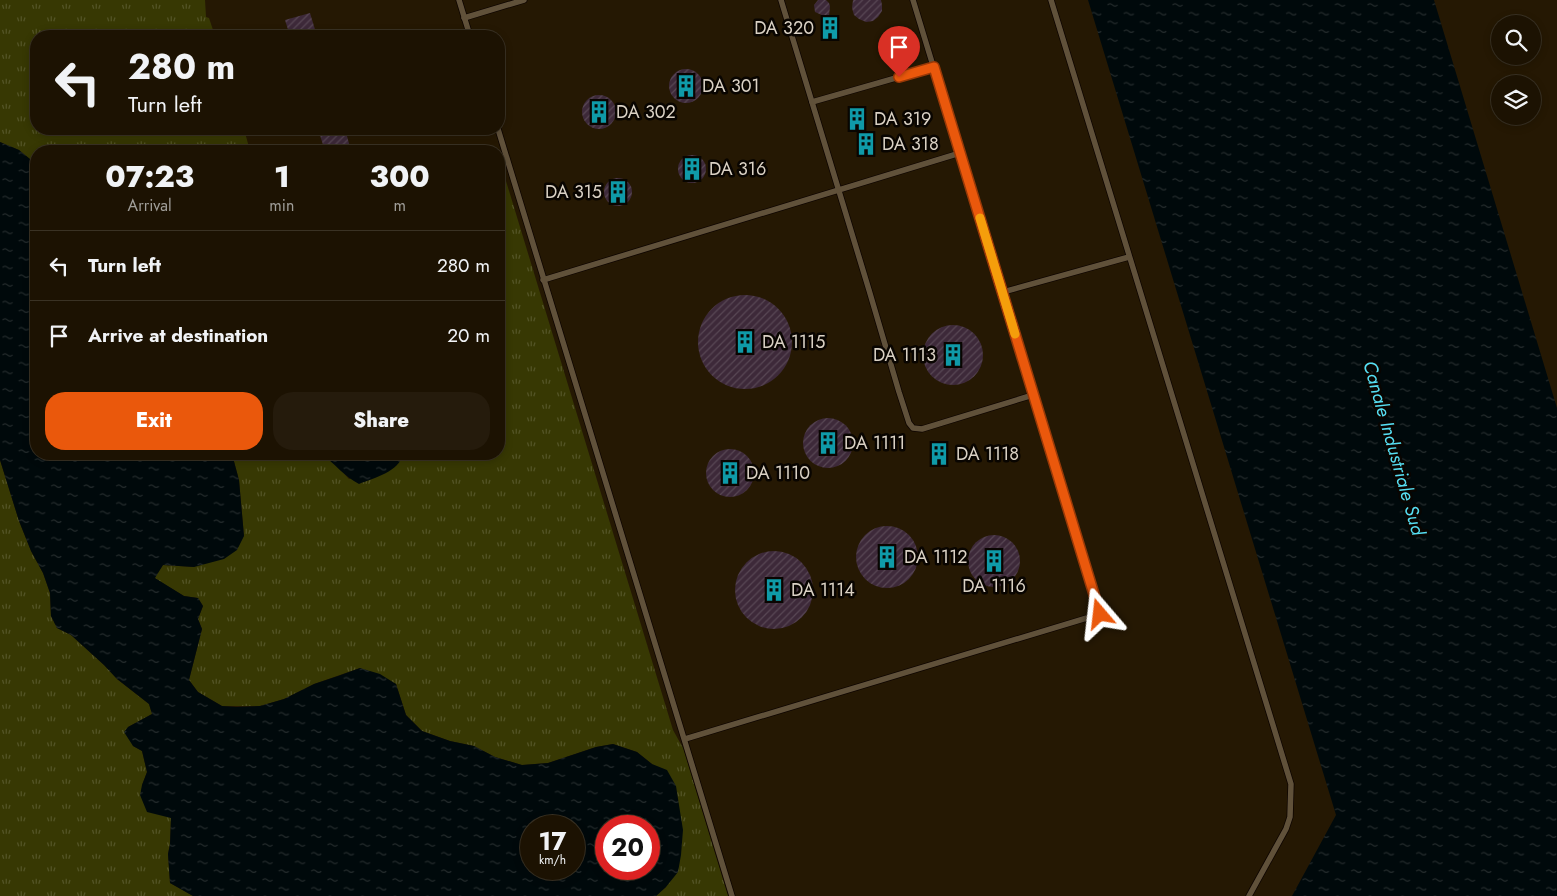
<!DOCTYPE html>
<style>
body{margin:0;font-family:Jost,sans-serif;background:#251b0c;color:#f1f3f6;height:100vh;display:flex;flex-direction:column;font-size:19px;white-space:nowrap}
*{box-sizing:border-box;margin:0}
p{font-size:16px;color:#a09e99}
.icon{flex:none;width:28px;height:28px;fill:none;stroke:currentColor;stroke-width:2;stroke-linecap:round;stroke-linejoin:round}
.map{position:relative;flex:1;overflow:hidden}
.details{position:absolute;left:30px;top:145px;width:475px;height:315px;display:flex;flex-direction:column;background:#1c1202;border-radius:20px;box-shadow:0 2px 8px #0003,0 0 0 1px #3a3224}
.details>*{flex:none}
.guide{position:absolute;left:30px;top:30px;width:475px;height:105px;border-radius:20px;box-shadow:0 2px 8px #0003,0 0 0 1px #3a3224;background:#1c1202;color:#f1f3f6;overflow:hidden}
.fabs{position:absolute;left:1491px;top:15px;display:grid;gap:10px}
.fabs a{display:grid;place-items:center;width:50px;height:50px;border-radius:50%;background:#1c1202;box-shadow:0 2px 8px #0003,0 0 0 1px #3a3224;font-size:25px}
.speed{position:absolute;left:520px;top:815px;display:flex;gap:10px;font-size:25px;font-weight:700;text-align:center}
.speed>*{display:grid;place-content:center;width:65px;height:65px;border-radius:50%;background:#1c1202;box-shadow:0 2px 8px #0003,0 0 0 1px #3a3224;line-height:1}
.speed small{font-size:12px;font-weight:400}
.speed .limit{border:8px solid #d22;background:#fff;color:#111}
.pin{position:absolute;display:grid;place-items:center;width:42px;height:42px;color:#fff;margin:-51px -21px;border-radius:50% 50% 50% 0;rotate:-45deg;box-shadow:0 0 5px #0007}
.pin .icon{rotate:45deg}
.me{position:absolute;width:55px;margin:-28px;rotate:343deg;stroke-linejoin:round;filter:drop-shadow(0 0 4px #0008)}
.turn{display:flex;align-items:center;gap:18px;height:105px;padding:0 15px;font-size:22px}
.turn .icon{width:65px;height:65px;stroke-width:2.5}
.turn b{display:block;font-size:35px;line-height:42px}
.eta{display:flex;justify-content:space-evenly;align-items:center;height:85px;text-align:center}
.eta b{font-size:30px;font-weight:800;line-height:35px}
.action{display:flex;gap:10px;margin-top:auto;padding:10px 15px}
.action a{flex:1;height:58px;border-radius:20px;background:#ea580c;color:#fff;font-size:20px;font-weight:800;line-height:58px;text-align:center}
.action a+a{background:#251b0c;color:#f1f3f6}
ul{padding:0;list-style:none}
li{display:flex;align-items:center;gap:15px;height:70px;padding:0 15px;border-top:1px solid #3a3224}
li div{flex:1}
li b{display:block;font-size:19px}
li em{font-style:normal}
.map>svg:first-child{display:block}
</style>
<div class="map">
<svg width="1557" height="896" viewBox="0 0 1557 896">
<defs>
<pattern id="grass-tufts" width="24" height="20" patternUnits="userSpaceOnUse" patternTransform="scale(1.25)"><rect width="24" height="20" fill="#373803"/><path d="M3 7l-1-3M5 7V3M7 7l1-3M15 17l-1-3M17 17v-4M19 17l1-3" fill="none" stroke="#535426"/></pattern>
<pattern id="water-ripples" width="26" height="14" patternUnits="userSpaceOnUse" patternTransform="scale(1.25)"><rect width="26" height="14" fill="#00090b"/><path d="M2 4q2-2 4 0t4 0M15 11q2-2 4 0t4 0" fill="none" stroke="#252c2d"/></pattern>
<pattern id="building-hatch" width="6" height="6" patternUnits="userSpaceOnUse" patternTransform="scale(1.25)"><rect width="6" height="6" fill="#3d2939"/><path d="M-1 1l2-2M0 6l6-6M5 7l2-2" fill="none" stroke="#584754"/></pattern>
</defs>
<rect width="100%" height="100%" fill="#251803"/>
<g fill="url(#grass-tufts)">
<polygon points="0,0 205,0 206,17 209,18 215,36 36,36 36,129 244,129 250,151 36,151 36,164 19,150 0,142"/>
<polygon points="499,158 673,730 683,748 728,896 656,896 666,887 652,764 637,752 613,744 596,747 548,763 522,765 495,757 474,746 450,741 422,731 406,715 396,684 360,668 314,684 284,699 260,706 222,706 198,692 189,680 202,629 198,619 203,606 198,598 184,596 154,578 163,565 194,567 244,536 239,480 232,454 322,454 336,465 349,479 402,460 403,454 499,454"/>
<polygon points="0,460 19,521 31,551 43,573 50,593 51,616 57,628 71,635 104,665 117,679 149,704 152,714 128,727 133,746 142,751 147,772 142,785 171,818 170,844 168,854 170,883 193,896 0,896"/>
</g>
<g fill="url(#water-ripples)" fill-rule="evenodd">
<polygon points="1088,0 1434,0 1557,408 1557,896 1292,896 1336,815"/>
<path d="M0,142L19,150L36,164V454H232L239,480L244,536L237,550L224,559L194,567L163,565L155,578L184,596L198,598L203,606L198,619L202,629L189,680L198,692L222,706L236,707L260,706L284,699L314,684L338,676L360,668L380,674L396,684L406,715L422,731L450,741L474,746L495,757L522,765L548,763L596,747L613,744L637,752L652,764L667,770L676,786L679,805L683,830L681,855L678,872L666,887L656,896H193L170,883L168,854L170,844L171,818L147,812L140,795L142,785L147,772L142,751L133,746L124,732L128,727L152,714L149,704L117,679L104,665L71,635L57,628L51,616L50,593L43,573L31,551L19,521L0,460ZM531,826H574V869H531ZM606,826H649V869H606Z"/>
<path d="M322,454H403C399,472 374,478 359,484C345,477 335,464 322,454Z"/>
</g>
<g fill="url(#building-hatch)">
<polygon points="818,0 826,0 829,3 830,6 829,17 836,24 837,27 835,33 832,34 826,34 824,31 824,16 815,12 814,5"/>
<polygon points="853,0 881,0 882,5 882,11 878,17 873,21 866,22 859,19 854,15 852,8"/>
<polygon points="310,13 317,36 290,36 285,20"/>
<circle cx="686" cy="86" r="17"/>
<circle cx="599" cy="112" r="17"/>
<polygon points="854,111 858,111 864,115 865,122 861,129 853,126 850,124 849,116"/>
<polygon points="318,129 345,129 350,147 336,151 325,151"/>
<polygon points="862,134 870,137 873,140 873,147 868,152 865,152 858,149 858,141"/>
<circle cx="692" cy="169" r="14"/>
<circle cx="618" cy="192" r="14"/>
<circle cx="745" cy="342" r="47"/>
<circle cx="953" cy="355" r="30"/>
<circle cx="828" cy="443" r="25"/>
<circle cx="730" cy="473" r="24"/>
<circle cx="887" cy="557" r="31"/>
<circle cx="994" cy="561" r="26"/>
<circle cx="774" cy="590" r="39"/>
</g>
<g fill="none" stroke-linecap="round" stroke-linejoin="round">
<defs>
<g id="lane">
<polyline points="459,0 470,36"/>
<polyline points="781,0 869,290 899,392 909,423 913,428 922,429 1033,395"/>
<polyline points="1051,0 1291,784 1290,817 1286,829 1249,896"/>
<polyline points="464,18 524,0"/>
<polyline points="812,102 934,67"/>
<polyline points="498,129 732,896"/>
<polyline points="543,280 960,153"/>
<polyline points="1003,292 1129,257"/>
<polyline points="685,739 1100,614 913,0"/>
</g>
</defs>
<use href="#lane" stroke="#0d0400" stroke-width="7"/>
<use href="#lane" stroke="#60513a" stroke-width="5.5"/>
</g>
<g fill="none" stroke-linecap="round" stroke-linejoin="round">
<defs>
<polyline id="route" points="899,77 934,67 1100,614"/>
</defs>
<use href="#route" stroke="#983908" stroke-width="12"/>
<use href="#route" stroke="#ea580c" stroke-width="9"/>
<polyline stroke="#f59e0b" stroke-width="9" points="980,218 1015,334"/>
</g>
<defs>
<symbol id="building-bare" viewBox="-9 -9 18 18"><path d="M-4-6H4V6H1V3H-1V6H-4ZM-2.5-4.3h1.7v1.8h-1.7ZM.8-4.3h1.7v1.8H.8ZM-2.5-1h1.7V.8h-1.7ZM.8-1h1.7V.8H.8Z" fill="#0f9aa8" stroke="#090501" stroke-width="2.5" paint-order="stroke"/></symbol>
</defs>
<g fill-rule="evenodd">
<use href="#building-bare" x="814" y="12" width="32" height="32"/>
<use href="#building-bare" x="670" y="70" width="32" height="32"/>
<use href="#building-bare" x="583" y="96" width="32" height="32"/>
<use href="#building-bare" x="841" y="103" width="32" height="32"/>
<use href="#building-bare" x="850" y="128" width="32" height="32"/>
<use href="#building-bare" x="676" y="153" width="32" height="32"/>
<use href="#building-bare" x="602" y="176" width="32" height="32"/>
<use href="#building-bare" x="729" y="326" width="32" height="32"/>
<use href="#building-bare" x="937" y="339" width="32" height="32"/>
<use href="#building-bare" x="812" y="427" width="32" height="32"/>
<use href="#building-bare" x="923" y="438" width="32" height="32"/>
<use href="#building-bare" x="714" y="457" width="32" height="32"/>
<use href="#building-bare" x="871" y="541" width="32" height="32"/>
<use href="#building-bare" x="978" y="545" width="32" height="32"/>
<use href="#building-bare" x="758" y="574" width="32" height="32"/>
</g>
<g text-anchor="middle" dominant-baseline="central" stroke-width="5" stroke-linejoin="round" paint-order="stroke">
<g font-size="18" fill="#dad1c4" stroke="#090501" text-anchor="start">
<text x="814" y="28" text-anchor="end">DA 320</text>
<text x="702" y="86">DA 301</text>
<text x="616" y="112">DA 302</text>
<text x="874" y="119">DA 319</text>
<text x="882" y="144">DA 318</text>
<text x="709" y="169">DA 316</text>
<text x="602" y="192" text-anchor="end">DA 315</text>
<text x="762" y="342">DA 1115</text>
<text x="936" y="355" text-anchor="end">DA 1113</text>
<text x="844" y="443">DA 1111</text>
<text x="956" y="454">DA 1118</text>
<text x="746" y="473">DA 1110</text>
<text x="904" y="557">DA 1112</text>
<text x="994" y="586" text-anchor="middle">DA 1116</text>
<text x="791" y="590">DA 1114</text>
</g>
<g font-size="19" font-style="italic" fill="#56def2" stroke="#090501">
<text transform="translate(1394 448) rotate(74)">Canale Industriale Sud</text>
</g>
</g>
</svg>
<div class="fabs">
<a><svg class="icon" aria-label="search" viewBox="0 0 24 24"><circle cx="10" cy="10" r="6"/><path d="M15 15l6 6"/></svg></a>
<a><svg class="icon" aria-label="layers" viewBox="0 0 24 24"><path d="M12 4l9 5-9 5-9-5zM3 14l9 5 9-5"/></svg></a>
</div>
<div class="speed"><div>17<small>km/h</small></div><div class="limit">20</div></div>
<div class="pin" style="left:899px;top:77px;background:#d93025"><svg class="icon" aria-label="arrive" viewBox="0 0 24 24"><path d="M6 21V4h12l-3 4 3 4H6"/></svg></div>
<svg class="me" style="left:1100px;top:614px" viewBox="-20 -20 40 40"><path d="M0-17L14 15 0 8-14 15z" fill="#ea580c" stroke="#fff" stroke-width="4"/></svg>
<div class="guide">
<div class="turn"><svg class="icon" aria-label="left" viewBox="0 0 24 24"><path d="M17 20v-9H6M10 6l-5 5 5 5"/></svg><div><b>280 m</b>Turn left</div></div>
</div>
<section class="details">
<div class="eta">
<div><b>07:23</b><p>Arrival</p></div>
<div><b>1</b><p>min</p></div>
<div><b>300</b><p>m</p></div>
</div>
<ul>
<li><svg class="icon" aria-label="left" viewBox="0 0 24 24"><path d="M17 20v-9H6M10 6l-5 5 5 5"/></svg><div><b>Turn left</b></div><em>280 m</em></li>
<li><svg class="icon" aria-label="arrive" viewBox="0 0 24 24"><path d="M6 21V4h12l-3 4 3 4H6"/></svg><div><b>Arrive at destination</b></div><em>20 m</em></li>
</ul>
<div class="action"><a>Exit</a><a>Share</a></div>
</section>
</div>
